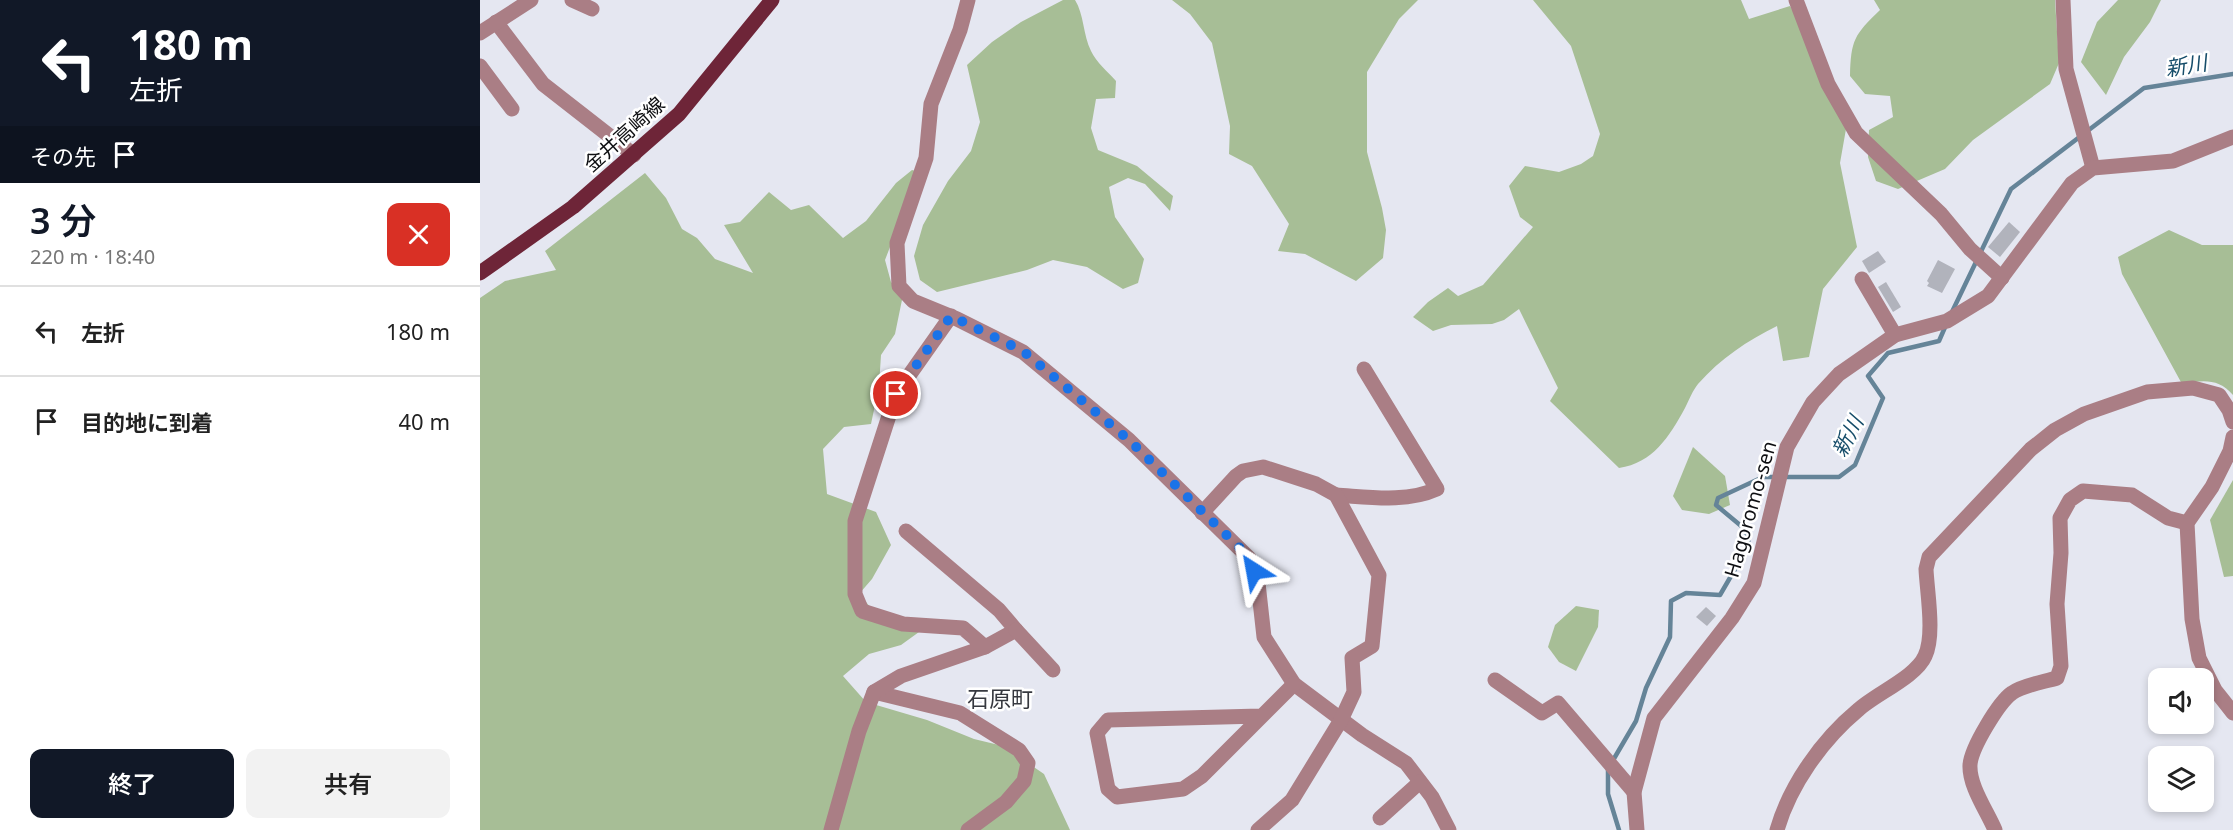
<!DOCTYPE html>
<html lang="ja">
<meta charset="utf-8">
<style>
body{margin:0;font-family:"Noto Sans","Noto Sans JP",sans-serif;background:#f2f2f2;color:#222;height:100vh;display:flex;flex-direction:column;font-size:22px;white-space:nowrap}
*{box-sizing:border-box;margin:0}
p{font-size:20px;color:#767676}
.icon{flex:none;width:33px;height:33px;fill:none;stroke:currentColor;stroke-width:2;stroke-linecap:round;stroke-linejoin:round}
.map{position:relative;flex:1;overflow:hidden}
.drawer{display:flex;flex-direction:column;background:#fff;width:480px}
.drawer>*{flex:none}
.banner{background:#111827;color:#fff;overflow:hidden}
.fabs{position:absolute;left:1668px;top:668px;display:grid;gap:12px}
.fabs a{display:grid;place-items:center;width:66px;height:66px;border-radius:12px;background:#fff;box-shadow:0 3px 9px #0003;font-size:30px}
.pin{position:absolute;display:grid;place-items:center;width:51px;height:51px;color:#fff;margin:-26px;border:3px solid #fff;border-radius:50%;box-shadow:0 2px 6px #0007}
.me{position:absolute;width:66px;margin:-33px;rotate:326deg;stroke-linejoin:round;filter:drop-shadow(0 0 4px #0008)}
.turn{display:flex;align-items:center;gap:21px;height:126px;padding:0 30px;font-size:27px}
.turn .icon{width:78px;height:78px;stroke-width:2.5}
.turn b{display:block;font-size:42px;line-height:51px}
.then{display:flex;align-items:center;height:57px;padding:0 30px;background:#0003;gap:12px;font-size:22px}
.round{display:grid;place-items:center;flex:none;width:63px;height:63px;border-radius:12px;background:#f2f2f2}
.summary{display:flex;align-items:center;justify-content:space-between;height:102px;padding:0 30px}
h1{font-size:36px;font-weight:600;line-height:45px;color:#111827}
.button{display:flex;gap:12px;margin-top:auto;padding:12px 30px}
.button a{flex:1;height:69px;border-radius:12px;background:#111827;color:#fff;font-size:24px;font-weight:600;line-height:69px;text-align:center}
.button a+a{background:#f2f2f2;color:#222}
ul{padding:0;list-style:none}
li{display:flex;align-items:center;gap:18px;height:90px;padding:0 30px;border-top:2px solid #e0e0e0}
li div{flex:1}
li b{display:block;font-size:22px}
li em{font-style:normal}
main{display:flex;flex:1;min-height:0}
.map>svg:first-child{display:block}
</style>
<main>
<section class="drawer">
<div class="banner">
<div class="turn"><svg class="icon" aria-label="left" viewBox="0 0 24 24"><path d="M17 20v-9H6M10 6l-5 5 5 5"/></svg><div><b>180 m</b>左折</div></div>
<div class="then">その先<svg class="icon" aria-label="arrive" viewBox="0 0 24 24"><path d="M6 21V4h12l-3 4 3 4H6"/></svg></div>
</div>
<div class="summary"><div><h1>3 分</h1><p>220 m · 18:40</p></div><a class="round" style="background:#d93025;color:#fff"><svg class="icon" aria-label="close" viewBox="0 0 24 24"><path d="M6 6l12 12M18 6L6 18"/></svg></a></div>
<ul>
<li><svg class="icon" aria-label="left" viewBox="0 0 24 24"><path d="M17 20v-9H6M10 6l-5 5 5 5"/></svg><div><b>左折</b></div><em>180 m</em></li>
<li><svg class="icon" aria-label="arrive" viewBox="0 0 24 24"><path d="M6 21V4h12l-3 4 3 4H6"/></svg><div><b>目的地に到着</b></div><em>40 m</em></li>
</ul>
<div class="button"><a>終了</a><a>共有</a></div>
</section>
<div class="map">
<svg width="1753" height="830" viewBox="0 0 1753 830">
<rect width="100%" height="100%" fill="#e5e7f1"/>
<g fill="#a7be96">
<path d="M583,0H595C604,14 603,35 611,51C616,62 628,72 636,81L635,98L616,99L611,128L618,150L657,166L693,196L690,211L665,184L648,178L629,187L635,217L664,259L658,283L643,289L607,267L573,260L547,270L457,292L440,280L434,256L443,225L468,181L491,151L500,122L487,65L512,42L541,22Z"/>
<polygon points="692,0 938,0 919,19 887,72 887,152 902,208 906,230 903,258 876,281 825,254 798,251 809,224 772,166 749,154 750,126 732,43 710,14"/>
<path d="M1053,0H1261L1269,19L1310,6L1325,32L1366,129L1360,163L1377,247L1343,289L1329,357L1303,361L1297,326C1267,341 1241,358 1218,384C1213,390 1209,400 1205,408C1189,437 1173,463 1139,468L1070,401L1078,388L1039,309L1024,320L1012,324L971,325L953,331L933,317L948,302L968,288L978,296L1003,285L1053,227L1040,217L1029,186L1045,166L1079,172L1101,164L1113,156L1120,134L1091,46Z"/>
<path d="M1394,0H1575L1579,63L1570,84L1493,140L1465,169L1418,189L1396,181L1388,157L1389,130L1413,117L1410,96L1385,94L1370,76C1371,40 1374,35 1400,10Z"/>
<polygon points="1638,0 1681,0 1670,22 1644,57 1626,95 1601,62 1617,22"/>
<polygon points="432,170 439,172 405,260 411,282 423,295 415,334 401,355 399,386 391,424 364,427 343,449 347,494 396,512 411,545 392,579 379,594 404,623 439,632 421,645 389,654 363,676 386,702 447,720 494,739 523,746 564,774 590,830 0,830 0,298 25,281 76,270 65,251 165,173 186,198 202,229 217,238 235,259 273,273 244,225 260,222 289,192 311,210 329,205 363,238 386,221 416,183"/>
<path d="M1689,230L1722,245H1753V395C1739,378 1722,380 1702,384L1642,274L1638,257Z"/>
<polygon points="1213,447 1245,476 1250,505 1229,514 1202,510 1193,496"/>
<polygon points="1753,480 1753,576 1744,577 1730,520"/>
<polygon points="1096,606 1119,610 1118,627 1096,671 1079,662 1068,647 1075,625"/>
</g>
<g fill="none" stroke-linecap="round" stroke-linejoin="round">
<g stroke="#658498" stroke-width="4.5">
<polyline points="1471,314 1531,189 1664,88 1753,74"/>
<polyline points="1132,762 1156,721 1166,688 1190,637 1191,601 1206,593 1240,595 1269,545 1266,530 1236,505 1238,498 1283,477 1359,477 1375,465 1403,398 1388,376 1408,353 1459,341 1466,325"/>
<polyline points="1128,769 1128,794 1139,830"/>
</g>
</g>
<g fill="#b1b3bc">
<polygon points="1529,222 1540,232 1520,257 1508,247"/>
<polygon points="1398,251 1406,262 1389,273 1382,261"/>
<polygon points="1458,260 1475,269 1462,293 1447,286 1449,283 1447,281"/>
<polygon points="1406,282 1421,307 1413,312 1398,287"/>
<polygon points="1226,607 1236,616 1227,626 1216,617"/>
</g>
<g fill="none" stroke-linecap="round" stroke-linejoin="round">
<g stroke="#aa7e85" stroke-width="15">
<polyline points="92,0 112,9"/>
<polyline points="488,0 480,30 451,104 446,158 417,243 419,286 433,301 477,319 543,352 649,440 769,558 778,583 784,637 814,684 882,735 926,763 952,797 969,830"/>
<polyline points="1316,0 1348,84 1376,133 1461,214 1490,249 1522,278"/>
<polyline points="1583,0 1586,69 1613,168"/>
<polyline points="16,22 63,84 154,155"/>
<polyline points="0,33 51,0"/>
<polyline points="0,66 32,109"/>
<polyline points="1382,279 1415,335"/>
<polyline points="1753,437 1750,451 1732,487 1707,523 1712,619 1719,658 1735,690 1753,713"/>
<path d="M856,495C889,497 926,503 957,489L884,369"/>
<polyline points="722,513 756,476 763,471 783,467 836,484 856,495 899,575 892,646 872,658 874,692 861,720 812,800 778,830"/>
<polyline points="426,531 519,610 536,630 505,647"/>
<polyline points="536,630 573,670"/>
<polyline points="1015,680 1062,713 1078,703 1154,792"/>
<polyline points="394,692 480,713 539,750 548,763 544,781 526,802 488,830"/>
<polyline points="780,716 628,720 617,733 628,789 637,797 703,789 722,776 814,684"/>
<polyline points="900,818 940,782"/>
<polyline points="351,830 379,731 394,692 421,676 505,647 483,628 423,624 382,611 375,594 375,521 416,394 471,316"/>
<polyline points="1157,830 1154,792 1174,718 1252,618 1274,583 1307,447 1333,402 1359,374 1415,335 1467,321 1508,296 1592,183 1613,168 1693,161 1753,137"/>
<path d="M1297,830C1310,785 1342,740 1378,710C1395,694 1436,677 1445,656C1455,635 1447,592 1446,569L1449,557L1551,449L1575,430L1604,414L1667,392L1713,388L1739,395L1749,410L1753,422"/>
<path d="M1515,830C1507,811 1489,786 1490,765C1491,748 1519,702 1532,693C1543,685 1564,682 1577,678L1581,666L1577,604L1581,553L1580,518L1590,500L1603,491L1652,495L1688,518L1707,523"/>
</g>
<polyline stroke="#6e2538" stroke-width="15" points="0,273 93,207 199,114 292,0"/>
</g>
<g fill="none" stroke-linecap="round" stroke-linejoin="round">
<polyline stroke="#1a73e8" stroke-width="10" stroke-dasharray="0 18" points="416,394 471,316 543,351 649,440 770,558 774,571"/>
</g>
<g text-anchor="middle" dominant-baseline="central" stroke-width="5" stroke-linejoin="round" paint-order="stroke">
<g font-size="20" fill="#0e0f12" stroke="#fff">
<text transform="translate(144 134) rotate(-42)">金井高崎線</text>
<text transform="translate(1270 509) rotate(-74)">Hagoromo-sen</text>
</g>
<g font-size="21" font-style="italic" fill="#164d6a" stroke="#fff">
<text transform="translate(1706 65) rotate(-9)">新川</text>
<text transform="translate(1367 436) rotate(-63)">新川</text>
</g>
<g font-size="22" fill="#36383f" stroke="#fff">
<text x="520" y="698">石原町</text>
</g>
</g>
</svg>
<div class="fabs">
<a><svg class="icon" aria-label="sound" viewBox="0 0 24 24"><path d="M4 9h4l5-4v14l-5-4H4zM17 9q2 3 0 6"/></svg></a>
<a><svg class="icon" aria-label="layers" viewBox="0 0 24 24"><path d="M12 4l9 5-9 5-9-5zM3 14l9 5 9-5"/></svg></a>
</div>
<div class="pin" style="left:416px;top:394px;background:#d93025"><svg class="icon" aria-label="arrive" viewBox="0 0 24 24"><path d="M6 21V4h12l-3 4 3 4H6"/></svg></div>
<svg class="me" style="left:774px;top:571px" viewBox="-20 -20 40 40"><path d="M0-17L14 15 0 8-14 15z" fill="#1a73e8" stroke="#fff" stroke-width="4"/></svg>
</div>
</main>
